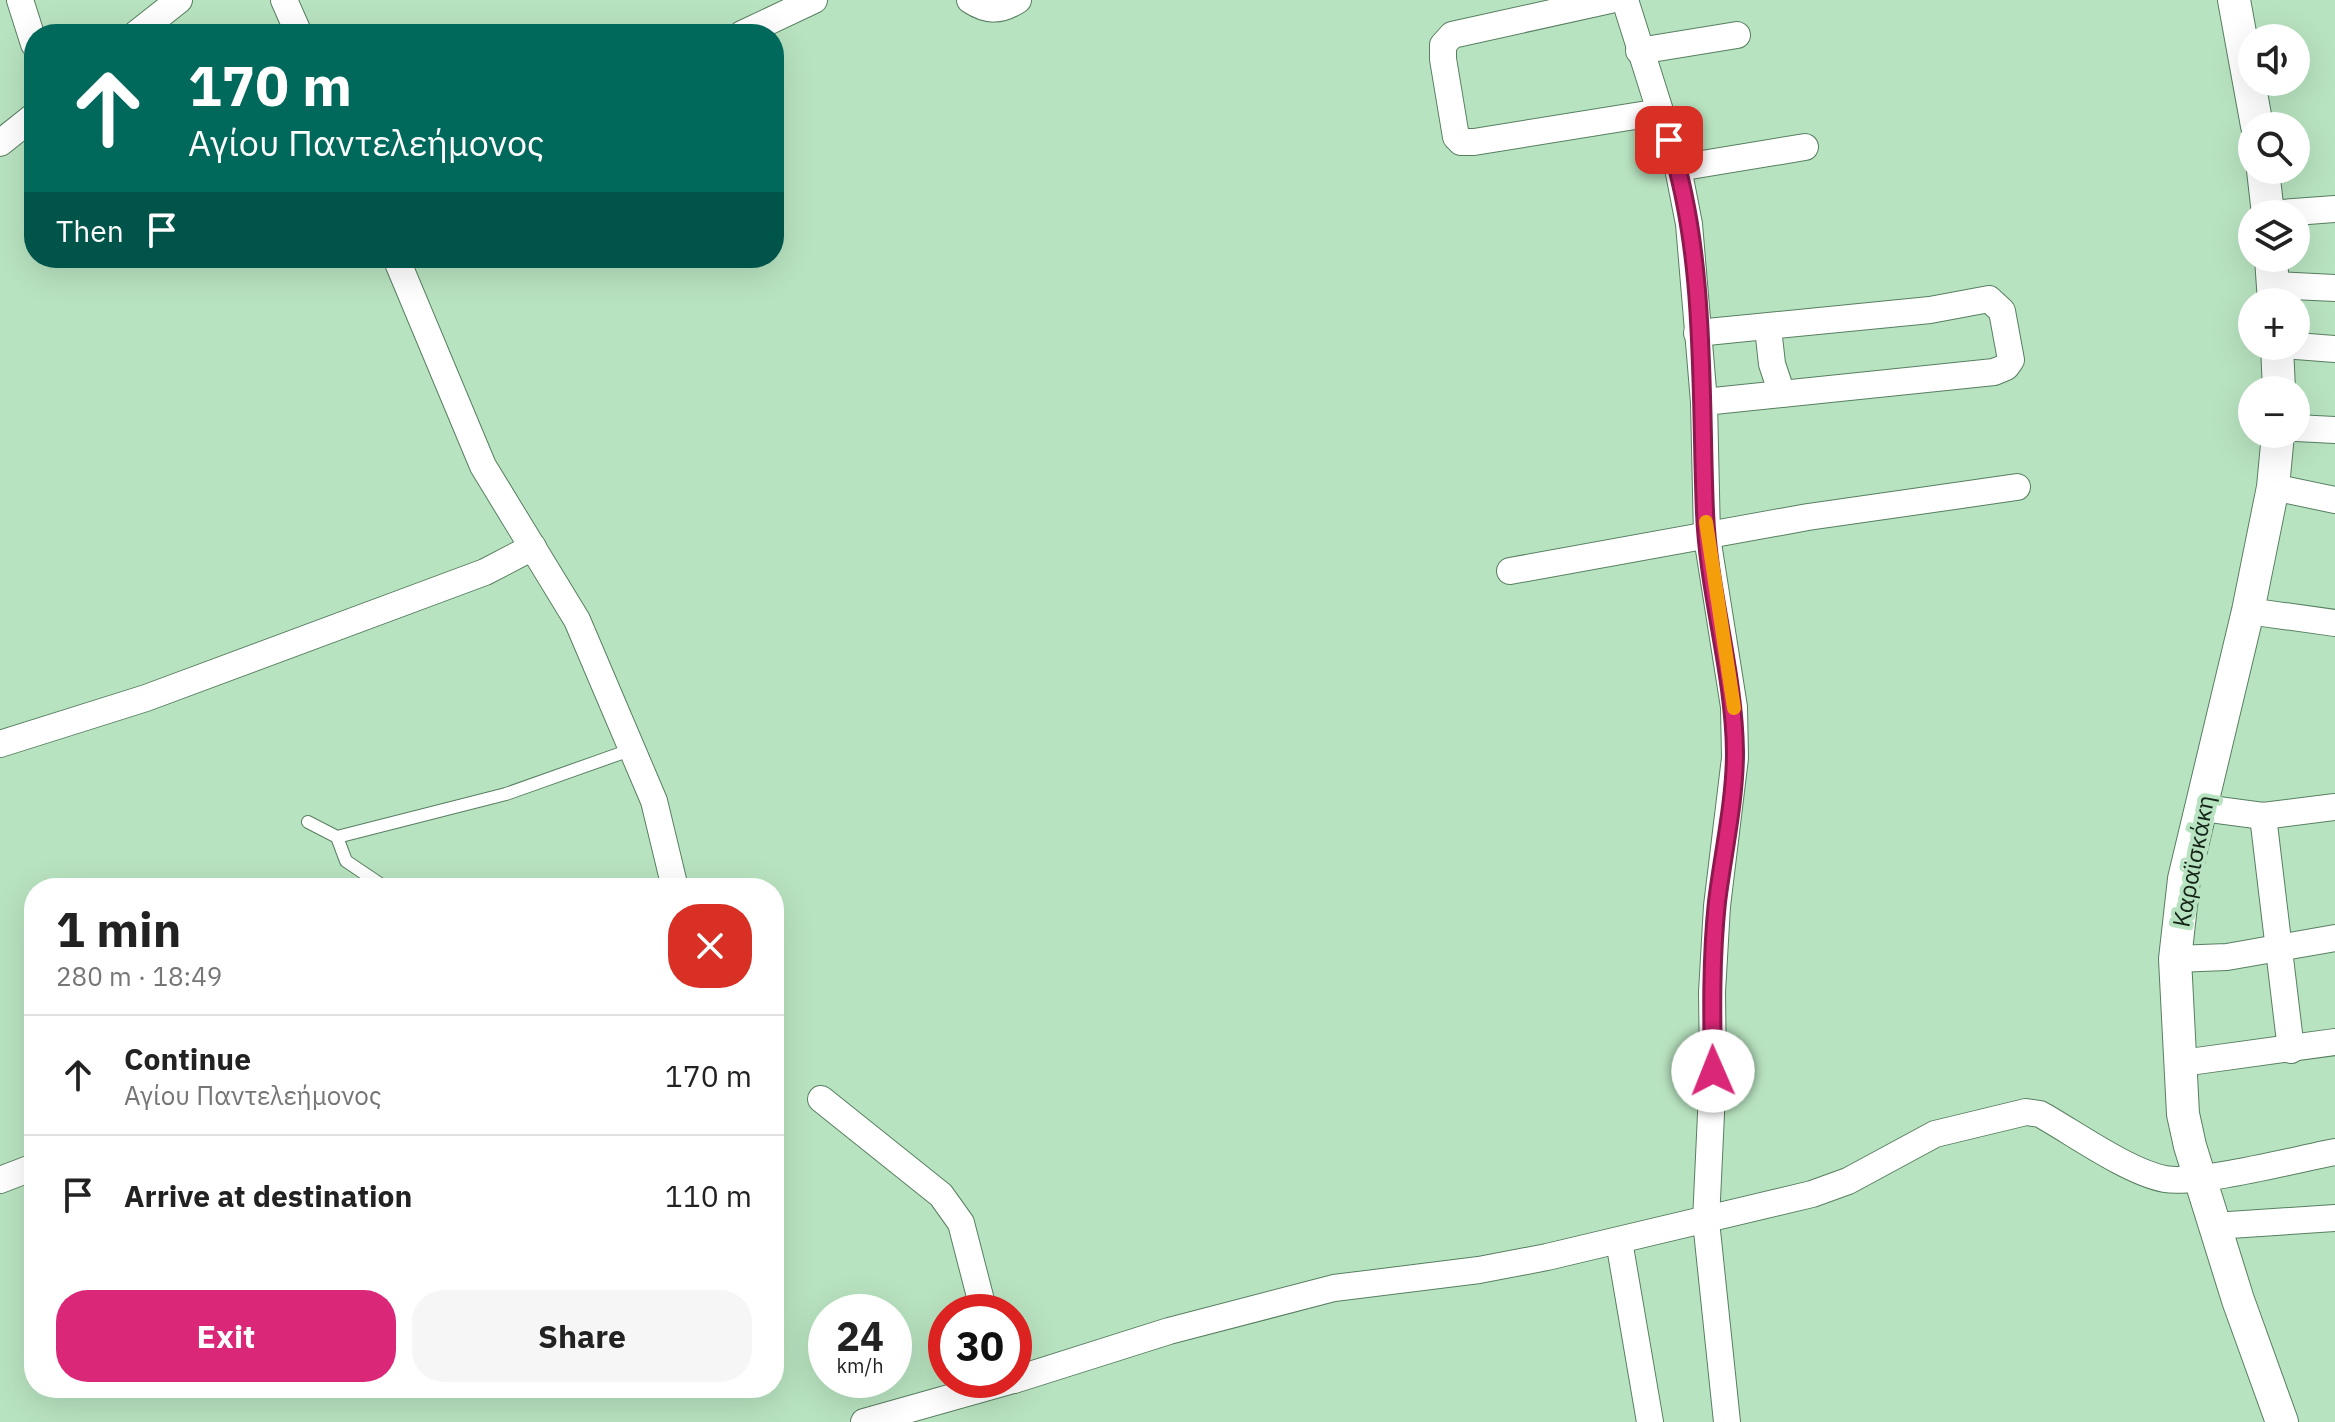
<!DOCTYPE html>
<meta charset="utf-8">
<style>
body{margin:0;font-family:"IBM Plex Sans",sans-serif;background:#f6f6f6;color:#222;height:100vh;display:flex;flex-direction:column;font-size:30px;white-space:nowrap}
*{box-sizing:border-box;margin:0}
p{font-size:26px;color:#767676}
.icon{flex:none;width:44px;height:44px;fill:none;stroke:currentColor;stroke-width:2;stroke-linecap:round;stroke-linejoin:round}
.map{position:relative;flex:1;overflow:hidden}
.side{position:absolute;left:24px;top:878px;width:760px;height:520px;display:flex;flex-direction:column;background:#fff;border-radius:32px;box-shadow:0 8px 32px #0002}
.side>*{flex:none}
.guide{position:absolute;left:24px;top:24px;width:760px;height:244px;border-radius:32px;box-shadow:0 8px 32px #0002;background:#00695c;color:#fff;overflow:hidden}
.fabs{position:absolute;left:2238px;top:24px;display:grid;gap:16px}
.fabs a{display:grid;place-items:center;width:72px;height:72px;border-radius:50%;background:#fff;box-shadow:0 8px 32px #0002;font-size:40px}
.speed{position:absolute;left:808px;top:1294px;display:flex;gap:16px;font-size:40px;font-weight:700;text-align:center}
.speed>*{display:grid;place-content:center;width:104px;height:104px;border-radius:50%;background:#fff;box-shadow:0 8px 32px #0002;line-height:1}
.speed small{font-size:20px;font-weight:400}
.speed .limit{border:12px solid #d22;background:#fff;color:#111}
.pin{position:absolute;display:grid;place-items:center;width:68px;height:68px;color:#fff;margin:-34px;border-radius:16px;box-shadow:0 4px 12px #0006}
.me{position:absolute;width:88px;margin:-44px;rotate:359deg;stroke-linejoin:round;filter:drop-shadow(0 0 6px #0008)}
.turn{display:flex;align-items:center;gap:28px;height:168px;padding:0 32px;font-size:36px}
.turn .icon{width:104px;height:104px;stroke-width:2.5}
.turn b{display:block;font-size:56px;line-height:68px}
.then{display:flex;align-items:center;height:76px;padding:0 32px;background:#0003;gap:16px;font-size:30px}
.round{display:grid;place-items:center;flex:none;width:84px;height:84px;border-radius:32px;background:#f6f6f6}
.summary{display:flex;align-items:center;justify-content:space-between;height:136px;padding:0 32px}
h1{font-size:48px;font-weight:700;line-height:60px}
.action{display:flex;gap:16px;margin-top:auto;padding:16px 32px}
.action a{flex:1;height:92px;border-radius:32px;background:#db2777;color:#fff;font-size:32px;font-weight:700;line-height:92px;text-align:center}
.action a+a{background:#f6f6f6;color:#222}
ul{padding:0;list-style:none}
li{display:flex;align-items:center;gap:24px;height:120px;padding:0 32px;border-top:2px solid #e0e0e0}
li div{flex:1}
li b{display:block;font-size:30px}
li em{font-style:normal}
.map>svg:first-child{display:block}
</style>
<div class="map">
<svg width="2335" height="1422" viewBox="0 0 2335 1422">
<rect width="100%" height="100%" fill="#b8e3c0"/>
<g fill="none" stroke-linecap="round" stroke-linejoin="round">
<defs>
<g id="service">
<polyline points="308,822 337,837 506,794 633,749"/>
<polyline points="337,837 346,861 386,888"/>
</g>
<g id="minor">
<polyline points="20,0 34,44"/>
<polyline points="284,0 299,34"/>
<path d="M970,0C988,12 1001,11 1018,0"/>
<polyline points="1610,0 1452,35 1443,45 1443,59 1456,137 1461,142 1474,142 1660,112"/>
<polyline points="1625,0 1678,168 1689,224 1704,402 1707,537 1734,707 1735,758 1717,906 1712,992 1713,1071 1706,1221 1727,1422"/>
<polyline points="136,34 179,0"/>
<polyline points="742,34 814,0"/>
<polyline points="1639,51 1737,35"/>
<polyline points="0,143 34,116"/>
<polyline points="1678,168 1805,147"/>
<polyline points="2268,214 2335,209"/>
<polyline points="396,258 483,466 577,620 654,801 675,888"/>
<polyline points="2273,285 2335,288"/>
<polyline points="1768,328 1772,364 1782,394"/>
<polyline points="1697,333 1930,310 1989,299 2002,311 2011,360 2006,367 1994,372 1704,402"/>
<polyline points="2296,346 2335,349"/>
<polyline points="2296,428 2335,430"/>
<polyline points="2273,487 2335,500"/>
<polyline points="1510,571 1808,517 2017,487"/>
<polyline points="2248,611 2335,623"/>
<polyline points="0,744 146,698 485,572 533,547"/>
<polyline points="2203,808 2263,816 2335,807"/>
<polyline points="2263,816 2291,1050"/>
<polyline points="2175,959 2227,957 2335,938"/>
<polyline points="2182,1063 2335,1042"/>
<polyline points="821,1099 941,1195 961,1223 984,1312"/>
<polyline points="0,1180 34,1167"/>
<polyline points="2214,1226 2335,1218"/>
<polyline points="1619,1241 1650,1422"/>
<path d="M1014,1380L1169,1331L1334,1288L1479,1270L1547,1257L1812,1194L1848,1181L1935,1134L2026,1112L2040,1114C2074,1133 2128,1172 2165,1179C2197,1185 2298,1159 2335,1152"/>
<polyline points="864,1422 1013,1380"/>
</g>
<g id="tertiary">
<polyline points="2234,0 2257,126"/>
<polyline points="2263,170 2268,214"/>
<polyline points="2271,258 2274,302"/>
<polyline points="2277,346 2279,390"/>
<polyline points="2278,434 2273,487 2248,611 2184,879 2175,959 2183,1114 2190,1146 2238,1300 2282,1422"/>
</g>
</defs>
<use href="#service" stroke="#577f60" stroke-width="14"/>
<use href="#minor" stroke="#577f60" stroke-width="28"/>
<use href="#tertiary" stroke="#577f60" stroke-width="34"/>
<use href="#service" stroke="#fff" stroke-width="12"/>
<use href="#minor" stroke="#fff" stroke-width="26"/>
<use href="#tertiary" stroke="#fff" stroke-width="32"/>
</g>
<g fill="none" stroke-linecap="round" stroke-linejoin="round">
<defs>
<path id="route" d="M1669,140C1707,255 1700,393 1705,512C1708,593 1734,671 1735,752C1735,801 1723,853 1717,902C1711,958 1712,1015 1713,1071"/>
</defs>
<use href="#route" stroke="#8e194d" stroke-width="20"/>
<use href="#route" stroke="#db2777" stroke-width="14"/>
<polyline stroke="#f59e0b" stroke-width="14" points="1706,522 1734,708"/>
</g>
<g text-anchor="middle" dominant-baseline="central" stroke-width="8" stroke-linejoin="round" paint-order="stroke">
<g font-size="24" fill="#152519" stroke="#b8e3c0">
<text transform="translate(2193 861) rotate(-79)">Καραϊσκάκη</text>
</g>
</g>
</svg>
<div class="fabs">
<a><svg class="icon" aria-label="sound" viewBox="0 0 24 24"><path d="M4 9h4l5-4v14l-5-4H4zM17 9q2 3 0 6"/></svg></a>
<a><svg class="icon" aria-label="search" viewBox="0 0 24 24"><circle cx="10" cy="10" r="6"/><path d="M15 15l6 6"/></svg></a>
<a><svg class="icon" aria-label="layers" viewBox="0 0 24 24"><path d="M12 4l9 5-9 5-9-5zM3 14l9 5 9-5"/></svg></a>
<a>+</a>
<a>−</a>
</div>
<div class="speed"><div>24<small>km/h</small></div><div class="limit">30</div></div>
<div class="pin" style="left:1669px;top:140px;background:#d93025"><svg class="icon" aria-label="arrive" viewBox="0 0 24 24"><path d="M6 21V4h12l-3 4 3 4H6"/></svg></div>
<svg class="me" style="left:1713px;top:1071px" viewBox="-20 -20 40 40"><circle r="19" fill="#fff"/><path d="M0-13L10 11 0 6-10 11z" fill="#db2777"/></svg>
<div class="guide">
<div class="turn"><svg class="icon" aria-label="ahead" viewBox="0 0 24 24"><path d="M12 20V5M6 11l6-6 6 6"/></svg><div><b>170 m</b>Αγίου Παντελεήμονος</div></div>
<div class="then">Then<svg class="icon" aria-label="arrive" viewBox="0 0 24 24"><path d="M6 21V4h12l-3 4 3 4H6"/></svg></div>
</div>
<section class="side">
<div class="summary"><div><h1>1 min</h1><p>280 m · 18:49</p></div><a class="round" style="background:#d93025;color:#fff"><svg class="icon" aria-label="close" viewBox="0 0 24 24"><path d="M6 6l12 12M18 6L6 18"/></svg></a></div>
<ul>
<li><svg class="icon" aria-label="ahead" viewBox="0 0 24 24"><path d="M12 20V5M6 11l6-6 6 6"/></svg><div><b>Continue</b><p>Αγίου Παντελεήμονος</p></div><em>170 m</em></li>
<li><svg class="icon" aria-label="arrive" viewBox="0 0 24 24"><path d="M6 21V4h12l-3 4 3 4H6"/></svg><div><b>Arrive at destination</b></div><em>110 m</em></li>
</ul>
<div class="action"><a>Exit</a><a>Share</a></div>
</section>
</div>
